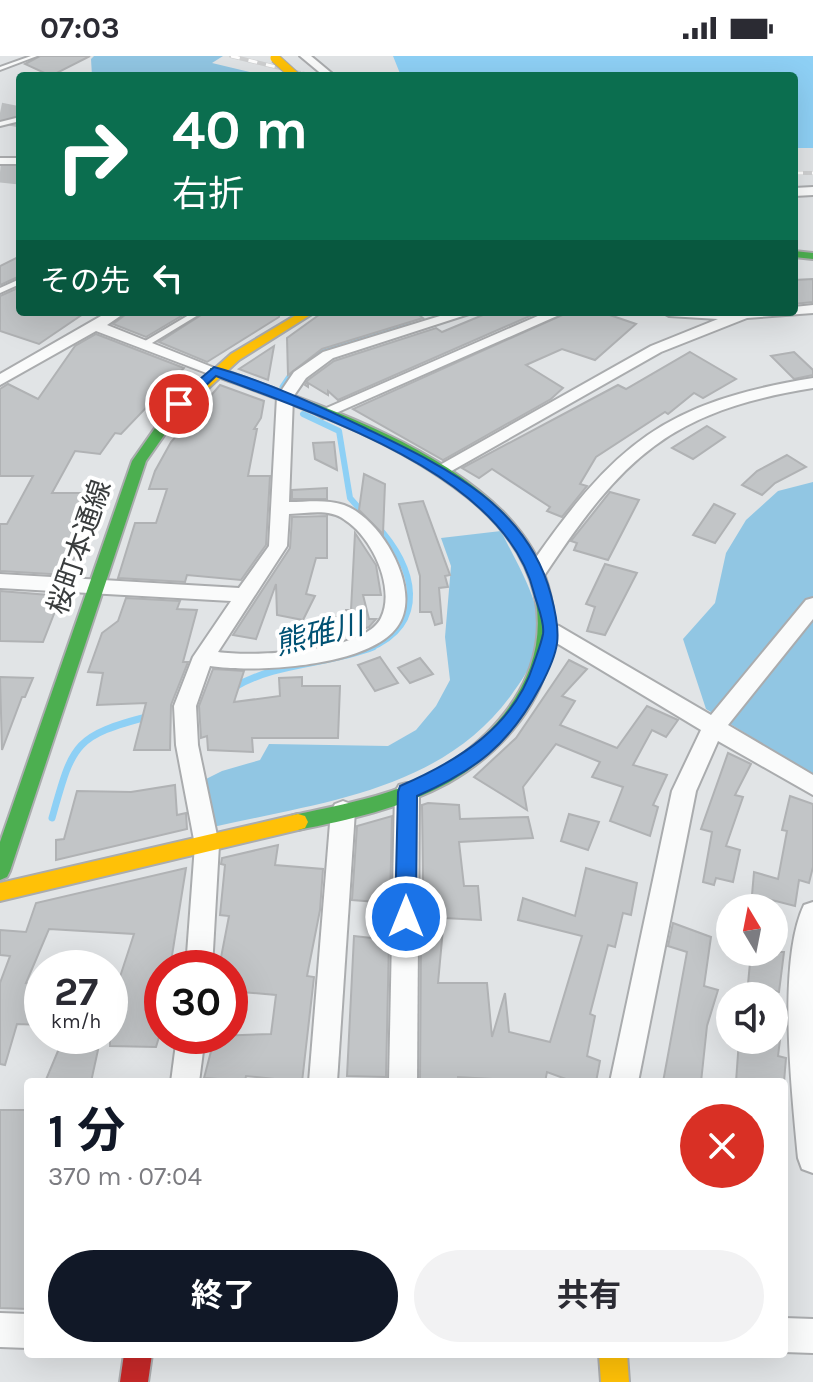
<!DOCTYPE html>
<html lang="ja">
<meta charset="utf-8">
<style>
body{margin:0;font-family:Karla,"Noto Sans JP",sans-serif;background:#f2f2f3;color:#2b2b33;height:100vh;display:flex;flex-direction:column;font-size:30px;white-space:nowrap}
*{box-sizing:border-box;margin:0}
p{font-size:26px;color:#7c7c81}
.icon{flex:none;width:44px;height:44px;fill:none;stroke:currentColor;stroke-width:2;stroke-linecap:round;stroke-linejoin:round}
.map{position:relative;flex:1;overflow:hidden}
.side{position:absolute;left:24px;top:1022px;width:764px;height:280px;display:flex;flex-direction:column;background:#fff;border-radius:8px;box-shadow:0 8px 32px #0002}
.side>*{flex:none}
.guide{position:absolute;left:16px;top:16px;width:782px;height:244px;border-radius:8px;box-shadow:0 8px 32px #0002;background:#0b6e4f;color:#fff;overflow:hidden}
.needle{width:52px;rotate:350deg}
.buttons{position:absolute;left:716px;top:838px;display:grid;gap:16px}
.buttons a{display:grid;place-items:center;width:72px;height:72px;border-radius:50%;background:#fff;box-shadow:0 8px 32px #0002;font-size:40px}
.speed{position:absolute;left:24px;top:894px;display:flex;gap:16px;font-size:40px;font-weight:700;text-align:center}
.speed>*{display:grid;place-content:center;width:104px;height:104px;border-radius:50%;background:#fff;box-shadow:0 8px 32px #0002;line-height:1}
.speed small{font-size:20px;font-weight:400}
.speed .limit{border:12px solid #d22;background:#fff;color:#111}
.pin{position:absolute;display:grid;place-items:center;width:68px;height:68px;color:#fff;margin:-34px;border:4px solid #fff;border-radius:50%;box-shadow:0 2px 8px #0007}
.me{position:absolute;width:88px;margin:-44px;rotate:0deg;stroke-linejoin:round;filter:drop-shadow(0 0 6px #0008)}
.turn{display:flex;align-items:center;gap:28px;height:168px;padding:0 24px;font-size:36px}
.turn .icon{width:104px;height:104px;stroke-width:2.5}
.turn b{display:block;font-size:56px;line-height:68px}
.then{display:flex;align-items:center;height:76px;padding:0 24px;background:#0003;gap:16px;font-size:30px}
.round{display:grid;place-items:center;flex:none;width:84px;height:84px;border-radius:42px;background:#f2f2f3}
.headline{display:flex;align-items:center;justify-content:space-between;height:136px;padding:0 24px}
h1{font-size:48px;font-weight:700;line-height:60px;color:#111827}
.button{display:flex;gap:16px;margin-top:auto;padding:16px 24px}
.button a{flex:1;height:92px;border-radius:48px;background:#111827;color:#fff;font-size:32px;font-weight:700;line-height:92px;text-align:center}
.button a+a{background:#f2f2f3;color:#2b2b33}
.status{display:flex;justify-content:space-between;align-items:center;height:56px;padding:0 40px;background:#fff;direction:ltr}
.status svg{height:22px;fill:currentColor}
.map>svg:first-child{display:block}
</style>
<div class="status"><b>07:03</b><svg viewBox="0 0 49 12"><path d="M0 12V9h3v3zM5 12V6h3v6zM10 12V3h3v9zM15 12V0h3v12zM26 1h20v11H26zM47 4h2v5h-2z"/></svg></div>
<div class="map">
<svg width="813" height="1326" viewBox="0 0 813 1326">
<rect width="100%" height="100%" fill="#e1e4e6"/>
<g fill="#91c6e3">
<polygon points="94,0 223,0 212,7 267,20 92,20 91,3"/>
<polygon points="813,426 813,719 706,653 683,583 715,547 726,497 746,464 778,435"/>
<path d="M501,475C516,507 543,547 539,584C537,602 523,623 512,638C442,735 322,746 213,771L204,724L222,715L260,704L269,688L388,690L416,674L436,650L450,624L445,581L451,510L441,482Z"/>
</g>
<polygon fill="#8ed0f5" points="393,0 813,0 813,92 794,92 794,20 401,20"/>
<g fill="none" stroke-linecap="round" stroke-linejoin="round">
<g stroke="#8ed0f5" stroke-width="5">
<polyline points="310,300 409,270"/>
<polyline points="282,331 294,313"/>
</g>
<g stroke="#8ed0f5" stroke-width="6">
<polyline points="303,358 339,375 350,442 365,459"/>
<path d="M368,593C430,569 415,510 377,470"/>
</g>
<g stroke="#8ed0f5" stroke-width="7">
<path d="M233,632C276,606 327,609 373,591"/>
<path d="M52,762C73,688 73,680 150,660"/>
</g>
</g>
<g fill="#c2c5c7" stroke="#b0b2b4" stroke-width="2">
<polygon points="40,0 90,0 51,20 25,8"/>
<polygon points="20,200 20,220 0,229 0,210"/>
<polygon points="813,223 813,246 794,248 794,224"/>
<polygon points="20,231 20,256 86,256 39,288 0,275 0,240"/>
<polygon points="129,256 188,256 146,281 113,268"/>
<polygon points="206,256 280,256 279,261 207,306 159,286"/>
<polygon points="323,256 415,256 423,262 322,293 288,319 287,282"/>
<polygon points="490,256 539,256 338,344 328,335 328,339 308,327 308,331 305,329 308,324 334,305 436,272 442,276"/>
<polygon points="569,256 601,256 636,268 595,304 562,293 526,309 563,332 551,343 443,404 353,353"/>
<polygon points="96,278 184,312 121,378 115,377 100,398 75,395 52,437 88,437 77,469 83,469 73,495 77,495 67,519 0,515 0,468 7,468 33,420 0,420 0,333 8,328 38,343 75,290"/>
<polygon points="274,290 268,324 239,313"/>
<polygon points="690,296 736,323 703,342 694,337 668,358 665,356 596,401 580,428 587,430 562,461 547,455 550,451 492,413 479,422 462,412 618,329 626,333"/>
<polygon points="794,296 813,314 813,319 794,323 771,300"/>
<polygon points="220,329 264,345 261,362 254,373 257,373 248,420 270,420 266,489 241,524 187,519 185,526 118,522 135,467 156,467 167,433 149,433 155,415 171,386"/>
<polygon points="707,370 725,381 693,403 672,392"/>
<polygon points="334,386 337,414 315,403 313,387"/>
<polygon points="787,399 806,411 775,427 762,439 742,429 757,415"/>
<polygon points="364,418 385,428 383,478 359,454"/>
<polygon points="327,432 327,443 292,443 292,434"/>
<polygon points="610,436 639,444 608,504 574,494 577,487 571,485"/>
<polygon points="423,445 450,519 445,520 448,531 439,532 442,567 435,569 431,556 420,556 420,520 399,448"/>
<polygon points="714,448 735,458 715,487 693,479"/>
<polygon points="327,460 327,502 316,502 306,538 315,540 303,564 277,559 276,528 256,583 233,579 290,492 292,461"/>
<polygon points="355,477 376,509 381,539 363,539 369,563 376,563 369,571 339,580 332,561 345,562 346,554 351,554"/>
<polygon points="605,508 637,517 605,579 587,575 595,551 586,548"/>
<polygon points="0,535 61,540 43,586 0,585"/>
<polygon points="126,542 180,545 177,553 197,554 183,606 188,606 171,649 170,694 134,694 146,647 97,649 103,617 88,616 102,577 118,565"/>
<polygon points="380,601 398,627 375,635 358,609"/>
<polygon points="420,602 433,618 410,627 398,612"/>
<polygon points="569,604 587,613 562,640 575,645 560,669 617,692 647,650 678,664 666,681 652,674 633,709 667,719 653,749 658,751 650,780 610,765 623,731 592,721 600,706 556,688 523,731 527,754 474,721 516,682"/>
<polygon points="213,613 244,615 234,646 280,640 279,622 302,621 302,630 340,630 338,682 252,682 253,696 208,694 207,680 201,682 199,650"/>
<polygon points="0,621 33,622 25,641 22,641 2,694"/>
<polygon points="728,697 751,708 735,739 743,741 726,790 740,794 733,826 716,822 714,829 703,826 712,776 701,773"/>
<polygon points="175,729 177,759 186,757 187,773 56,804 56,784 64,783 77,735 131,736"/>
<polygon points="790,740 813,748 813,811 809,827 799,824 795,850 752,839 754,816 778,823 787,775 782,774"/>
<polygon points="428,747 459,749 460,763 528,761 533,782 459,786 464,830 478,830 481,864 444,862 438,927 487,927 492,981 505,937 509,976 550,986 582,880 518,864 523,842 575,860 586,812 637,827 631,859 623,857 615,891 608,889 590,958 595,960 587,1000 600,1005 596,1026 574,1026 547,1016 545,1026 458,1021 458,1026 420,1026 421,887 424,887 422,749"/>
<polygon points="569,758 599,766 588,794 561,785"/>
<polygon points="392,760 390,847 352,844 357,770"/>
<polygon points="278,789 275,809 323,813 320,854 307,920 314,921 302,1026 246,1020 245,1025 204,1022 215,980 271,978 276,939 230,935 230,912 219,912 229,860 220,859 225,809 221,808 222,802"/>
<polygon points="186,812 170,912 162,912 162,971 156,991 110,990 110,930 117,930 134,878 49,873 26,927 42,927 42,969 17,968 5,1009 0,1008 0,927 10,900 0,899 0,874 26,876 36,847"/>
<polygon points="673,867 711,881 704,930 718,934 707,970 701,1026 663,1026 687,896 668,890"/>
<polygon points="354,880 389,884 386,1021 347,1020"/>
<polygon points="751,896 784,896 779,936 748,928"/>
<polygon points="739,984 780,984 778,1000 786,1002 784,1026 736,1026"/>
<polygon points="60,990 98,994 91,1026 45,1026"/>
<polygon points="0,1054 28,1054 28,1253 0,1252"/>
</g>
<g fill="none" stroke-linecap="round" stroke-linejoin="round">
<g stroke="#bfc2c4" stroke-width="21" stroke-dasharray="21 10" stroke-linecap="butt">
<polyline points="0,57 20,61"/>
<polyline points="0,116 20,118"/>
</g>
<defs>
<g id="lane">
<polygon points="31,0 37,0 0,14 0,11"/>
<polygon points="20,61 20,65 0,70 0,66"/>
<polygon points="20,223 20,228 0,237 0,232"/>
<polygon points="194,256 203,256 147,290 140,288"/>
</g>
<g id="street">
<polygon points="300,0 311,0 335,20 324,20"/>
<rect x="0" y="102" width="20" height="6"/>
<polygon points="813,131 813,139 794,140 794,132"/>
<polygon points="813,249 813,257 747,262 661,296 446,418 440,419 431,414 651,290 718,263 669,260 662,256 794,256 794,251"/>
<polygon points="108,256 126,256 107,269 222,315 209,318 96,275 0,329 0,318"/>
<path d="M453,256H475L333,302L306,322L293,341L289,446C307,446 327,443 344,449C381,462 424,535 397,571C368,611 255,617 210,610L196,650L198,689L219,789L212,912H186L195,789L176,689L174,650L193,601L231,545L0,532V518L239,532L269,490L277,341L294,316L323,296ZM304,457C318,456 333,455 345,464C372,481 396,532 381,562C364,597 252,601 218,596L287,490L289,458Z"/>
<polygon points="547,256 566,256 329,360 323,362 315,357"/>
<path d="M813,322V332C669,355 622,402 544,520H530L527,515L530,510C614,389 664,346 813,322Z"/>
<polygon points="813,542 813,563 728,669 813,719 813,739 718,685 696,735 638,1026 610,1026 672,735 701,674 545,580 542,575 552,568 559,570 711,659 806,544"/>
<polygon points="407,727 415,729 419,736 417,1026 389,1026 395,736 399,729"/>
<polygon points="343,745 351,748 355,755 337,1026 309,1026 331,755 335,748"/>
<path d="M813,846V1117L802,1113L798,1102C792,1038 777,906 804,849Z"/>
<polygon points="177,980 205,980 199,1026 171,1026"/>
<polygon points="0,1257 28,1258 28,1292 0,1291"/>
<polygon points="784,1262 813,1263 813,1297 784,1296"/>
</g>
<g id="fast">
<polygon points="794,195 813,197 813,203 794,201"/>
<path d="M210,312H218C313,347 431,384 503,456C595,549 552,668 448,727C402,752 349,764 298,774L291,772L288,766L291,760L298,758C345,748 395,739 437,715C552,647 578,528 466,440C392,381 297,350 210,318Z"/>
<polygon points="172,354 179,358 146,405 10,815 7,821 0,824 0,786 132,405 167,355"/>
</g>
<g id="slow">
<polygon points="301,256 315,256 239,304 177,361 167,361 167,355 231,298"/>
<polygon points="298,758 305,760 308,766 305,772 298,774 0,845 0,827"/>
<polygon points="599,1298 627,1298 629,1326 601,1326"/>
</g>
<polygon id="jam" points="124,1298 152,1298 148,1326 120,1326"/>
</defs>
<use href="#lane" stroke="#aaacae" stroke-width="4"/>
<use href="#street" stroke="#aaacae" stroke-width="4"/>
<use href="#fast" stroke="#aaacae" stroke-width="4"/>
<use href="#slow" stroke="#aaacae" stroke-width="4"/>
<use href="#jam" stroke="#aaacae" stroke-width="4"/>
<use href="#lane" fill="#fafbfb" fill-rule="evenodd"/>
<use href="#street" fill="#fafbfb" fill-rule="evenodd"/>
<use href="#fast" fill="#4caf50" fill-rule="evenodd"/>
<use href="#slow" fill="#ffc107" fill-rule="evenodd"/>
<use href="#jam" fill="#c62828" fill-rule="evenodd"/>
<defs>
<g id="rail">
<polyline points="231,0 313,20"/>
<polyline points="794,117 813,117"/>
</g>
</defs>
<use href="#rail" stroke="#cfd0d1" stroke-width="4"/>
<use href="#rail" stroke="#fff" stroke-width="3" stroke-dasharray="9" stroke-linecap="butt"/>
<defs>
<polyline id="slow-bridge" points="275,2 295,20"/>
</defs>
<use href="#slow-bridge" stroke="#aaacae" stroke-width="11" stroke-linecap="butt"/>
<use href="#slow-bridge" stroke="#ffc107" stroke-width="9"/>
</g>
<path fill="#1a73e8" stroke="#114b97" stroke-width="2" d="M214,311C265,325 317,349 365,372C443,410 527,448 551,539C562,580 560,594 540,631C509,689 476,714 417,740L416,861L413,868L406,871L398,868L395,861L398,736L400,730C458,705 514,671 534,607C537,598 541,588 543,578C545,566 537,549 534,537C505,418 319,360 216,320L183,351H174V345Z"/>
<g text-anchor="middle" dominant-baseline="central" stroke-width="8" stroke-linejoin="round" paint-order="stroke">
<g font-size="28" fill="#393c3d" stroke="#fff">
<text transform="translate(79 491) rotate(-71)">桜町本通線</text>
</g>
<g font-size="30" font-style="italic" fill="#005173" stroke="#fff">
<text transform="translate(319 578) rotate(-14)">熊碓川</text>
</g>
</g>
</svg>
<div class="buttons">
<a><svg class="needle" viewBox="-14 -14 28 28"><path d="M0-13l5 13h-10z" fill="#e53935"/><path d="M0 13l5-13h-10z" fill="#7c7c81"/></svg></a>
<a><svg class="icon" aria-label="sound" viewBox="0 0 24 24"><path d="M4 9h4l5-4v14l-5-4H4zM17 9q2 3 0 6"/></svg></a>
</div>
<div class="speed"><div>27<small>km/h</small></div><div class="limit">30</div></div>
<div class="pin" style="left:179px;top:348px;background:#d93025"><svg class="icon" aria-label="arrive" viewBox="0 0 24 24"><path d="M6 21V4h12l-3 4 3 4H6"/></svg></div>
<svg class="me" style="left:406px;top:861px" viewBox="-20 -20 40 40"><circle r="17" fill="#1a73e8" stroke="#fff" stroke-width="3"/><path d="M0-11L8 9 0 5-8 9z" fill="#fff"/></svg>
<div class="guide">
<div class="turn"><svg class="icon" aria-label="right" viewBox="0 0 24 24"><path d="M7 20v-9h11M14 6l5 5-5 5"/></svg><div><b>40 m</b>右折</div></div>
<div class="then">その先<svg class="icon" aria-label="left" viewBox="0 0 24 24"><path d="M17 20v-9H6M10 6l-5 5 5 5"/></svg></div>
</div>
<section class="side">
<div class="headline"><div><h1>1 分</h1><p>370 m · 07:04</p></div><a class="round" style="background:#d93025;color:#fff"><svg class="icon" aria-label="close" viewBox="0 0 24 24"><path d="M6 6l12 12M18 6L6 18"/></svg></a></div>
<div class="button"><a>終了</a><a>共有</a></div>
</section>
</div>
